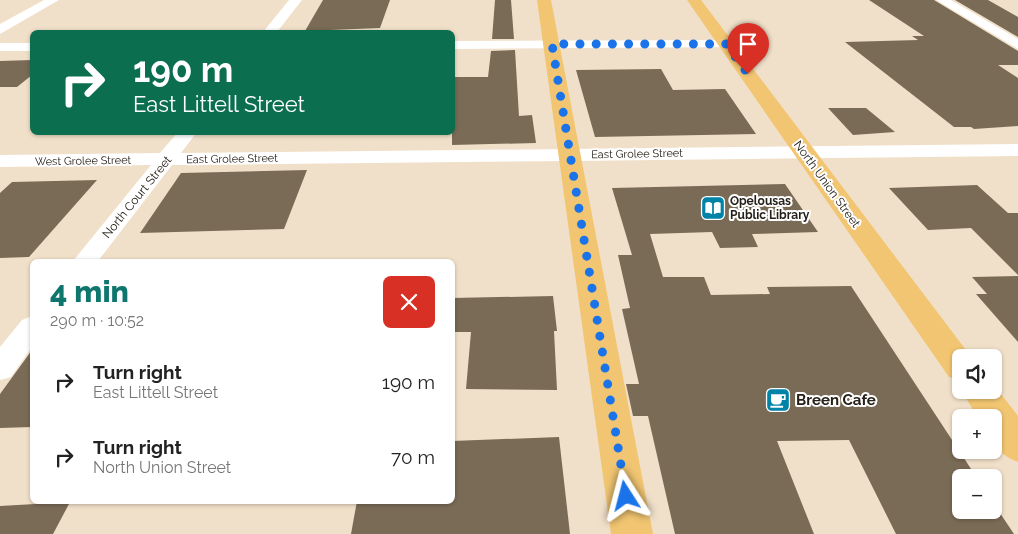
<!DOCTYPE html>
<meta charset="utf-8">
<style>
body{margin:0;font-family:Raleway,sans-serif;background:#f2f2f2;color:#222;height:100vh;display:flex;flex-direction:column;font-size:19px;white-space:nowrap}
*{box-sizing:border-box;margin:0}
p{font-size:16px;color:#767676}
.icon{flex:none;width:28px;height:28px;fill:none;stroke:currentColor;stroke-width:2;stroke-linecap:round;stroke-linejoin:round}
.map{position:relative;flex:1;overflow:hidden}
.details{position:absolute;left:30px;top:259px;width:425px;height:245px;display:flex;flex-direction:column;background:#fff;border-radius:8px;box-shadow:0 1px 4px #0004}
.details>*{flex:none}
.banner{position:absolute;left:30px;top:30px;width:425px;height:105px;border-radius:8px;box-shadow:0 1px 4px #0004;background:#0b6e4f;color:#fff;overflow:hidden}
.fabs{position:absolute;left:952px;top:349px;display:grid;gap:10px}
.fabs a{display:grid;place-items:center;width:50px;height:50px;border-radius:8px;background:#fff;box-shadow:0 1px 4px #0004;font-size:25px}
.pin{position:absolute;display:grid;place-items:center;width:42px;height:42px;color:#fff;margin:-51px -21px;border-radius:50% 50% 50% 0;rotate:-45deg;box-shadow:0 0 5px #0007}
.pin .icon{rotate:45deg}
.me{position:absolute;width:55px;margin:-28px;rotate:351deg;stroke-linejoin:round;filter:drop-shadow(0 0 4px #0008)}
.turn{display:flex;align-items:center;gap:18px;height:105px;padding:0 20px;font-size:22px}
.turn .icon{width:65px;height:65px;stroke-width:2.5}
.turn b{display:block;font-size:35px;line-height:42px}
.round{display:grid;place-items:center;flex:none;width:52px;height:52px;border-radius:8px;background:#f2f2f2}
.head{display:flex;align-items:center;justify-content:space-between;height:85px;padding:0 20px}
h1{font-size:30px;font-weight:800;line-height:38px;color:#0f766e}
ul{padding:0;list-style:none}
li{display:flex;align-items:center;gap:15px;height:75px;padding:0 20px}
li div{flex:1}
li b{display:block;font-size:19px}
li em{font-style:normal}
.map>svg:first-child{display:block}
</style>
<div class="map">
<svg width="1018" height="534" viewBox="0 0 1018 534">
<rect width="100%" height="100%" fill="#f1e0c9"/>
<g fill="#7a6b56">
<polygon points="323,0 390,0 380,28 305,31"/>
<polygon points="495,0 511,0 514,39 492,39"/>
<polygon points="869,0 934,0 1018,51 1018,65 998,65 1018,78 1018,126 974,129 971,127 954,127 845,42 918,40 912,36 924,36"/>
<polygon points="955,0 988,0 1018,17 1018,37"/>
<polygon points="515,50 519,116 532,115 536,143 452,145 452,77 488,77 491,51"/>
<polygon points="32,60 32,75 17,87 0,87 0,61"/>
<polygon points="661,69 673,90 725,89 756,134 595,137 576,70"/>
<polygon points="828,108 866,108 895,132 853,135"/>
<polygon points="307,170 284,229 140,233 181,173"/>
<polygon points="97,180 29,257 0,258 0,193 12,182"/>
<polygon points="785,184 818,232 752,234 758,247 720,248 712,232 650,234 663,277 704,277 711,295 770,294 767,287 851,286 977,478 961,478 961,510 994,510 994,504 1014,534 896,534 849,440 777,441 814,534 675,534 648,416 633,416 626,384 639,384 622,309 630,308 618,255 632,255 612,188"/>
<polygon points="977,185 1008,213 1018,213 1018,275 971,228 928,230 889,188"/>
<polygon points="1018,276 1018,342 976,294 987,294 972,277"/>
<polygon points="553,296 557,331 554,331 557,390 466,389 471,332 452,332 452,298"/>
<polygon points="32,350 32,427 0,428 0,394"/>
<polygon points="559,437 570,534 351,534 357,501 452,501 452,441"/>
<polygon points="70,502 53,534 0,534 0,506"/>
</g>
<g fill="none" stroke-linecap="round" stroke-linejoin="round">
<g fill="#fff" fill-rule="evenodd">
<polygon points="44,0 59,0 0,34 0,24"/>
<polygon points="289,0 302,0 277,32 263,32"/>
<polygon points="936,0 951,0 1018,39 1018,49"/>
<polygon points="726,40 733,44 731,47 452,49 452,41"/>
<rect x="0" y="43" width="32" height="8"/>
<polygon points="178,132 197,132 181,153 570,149 577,151 580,155 577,159 570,161 172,165 98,261 73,261 151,165 0,167 0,155 160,153"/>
<polygon points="32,316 32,347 11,377 0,380 0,347 22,320"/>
</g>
<polygon fill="#fff" fill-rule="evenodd" points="1018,144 1018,156 570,161 562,160 559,155 562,150 570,149"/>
<g fill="#f1c571" fill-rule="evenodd">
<polygon points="537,0 551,0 653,534 611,534"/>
<polygon points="687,0 701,0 972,358 961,358 961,381 949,377"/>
<path d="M994,385L1018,416V462C994,453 994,441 994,418H978L961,390H994Z"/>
</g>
</g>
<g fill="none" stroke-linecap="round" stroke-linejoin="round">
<polyline stroke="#1a73e8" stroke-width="9" stroke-dasharray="0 16.2" points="626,496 552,44 726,44 748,74"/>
</g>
<defs>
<symbol id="library-square" viewBox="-11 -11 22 22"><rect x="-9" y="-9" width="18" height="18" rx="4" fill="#0083a6" stroke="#fff"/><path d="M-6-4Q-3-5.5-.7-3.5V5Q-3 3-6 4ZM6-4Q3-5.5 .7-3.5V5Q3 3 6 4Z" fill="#fff"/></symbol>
<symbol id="cafe-square" viewBox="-11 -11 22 22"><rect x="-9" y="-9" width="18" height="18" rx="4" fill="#0083a6" stroke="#fff"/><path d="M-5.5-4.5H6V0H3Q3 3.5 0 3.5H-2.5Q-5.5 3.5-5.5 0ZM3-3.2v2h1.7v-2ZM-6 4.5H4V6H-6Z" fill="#fff"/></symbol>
</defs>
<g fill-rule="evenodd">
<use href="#library-square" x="699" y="194" width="28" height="28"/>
<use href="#cafe-square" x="764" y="386" width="28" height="28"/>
</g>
<g text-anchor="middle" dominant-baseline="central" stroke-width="4" stroke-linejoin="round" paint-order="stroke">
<g font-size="11" fill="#262018" stroke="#fff">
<text transform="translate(637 154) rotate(-1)">East Grolee Street</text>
<text transform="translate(232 159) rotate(-1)">East Grolee Street</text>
<text transform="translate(83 161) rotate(-1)">West Grolee Street</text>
</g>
<g font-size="12" fill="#262018" stroke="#fff">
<text transform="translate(827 184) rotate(54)">North Union Street</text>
<text transform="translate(137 197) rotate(-51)">North Court Street</text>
</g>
<g font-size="12" font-weight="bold" fill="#262018" stroke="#fff" text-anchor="start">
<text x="730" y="201">Opelousas<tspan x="730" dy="14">Public Library</tspan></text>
</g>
<g font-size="15" font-weight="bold" fill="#262018" stroke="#fff" text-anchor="start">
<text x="796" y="400">Breen Cafe</text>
</g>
</g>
</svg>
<div class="fabs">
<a><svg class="icon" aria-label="sound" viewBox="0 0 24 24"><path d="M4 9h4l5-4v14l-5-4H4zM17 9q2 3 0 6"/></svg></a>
<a>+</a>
<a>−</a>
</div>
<div class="pin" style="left:748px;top:74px;background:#d93025"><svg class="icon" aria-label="arrive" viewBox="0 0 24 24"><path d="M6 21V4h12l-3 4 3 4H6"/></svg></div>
<svg class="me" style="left:626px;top:496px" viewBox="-20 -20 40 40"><path d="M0-17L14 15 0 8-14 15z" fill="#1a73e8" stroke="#fff" stroke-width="4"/></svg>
<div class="banner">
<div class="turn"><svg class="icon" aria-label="right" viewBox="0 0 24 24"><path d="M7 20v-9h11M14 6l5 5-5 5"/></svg><div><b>190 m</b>East Littell Street</div></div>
</div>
<section class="details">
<div class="head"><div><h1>4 min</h1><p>290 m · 10:52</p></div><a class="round" style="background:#d93025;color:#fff"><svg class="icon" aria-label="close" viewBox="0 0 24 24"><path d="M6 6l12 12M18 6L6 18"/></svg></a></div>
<ul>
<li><svg class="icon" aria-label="right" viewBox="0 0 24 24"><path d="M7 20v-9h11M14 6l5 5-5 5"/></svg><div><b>Turn right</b><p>East Littell Street</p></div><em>190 m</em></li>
<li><svg class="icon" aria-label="right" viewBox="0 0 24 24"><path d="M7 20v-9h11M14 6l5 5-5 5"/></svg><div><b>Turn right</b><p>North Union Street</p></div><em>70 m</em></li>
</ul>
</section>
</div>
